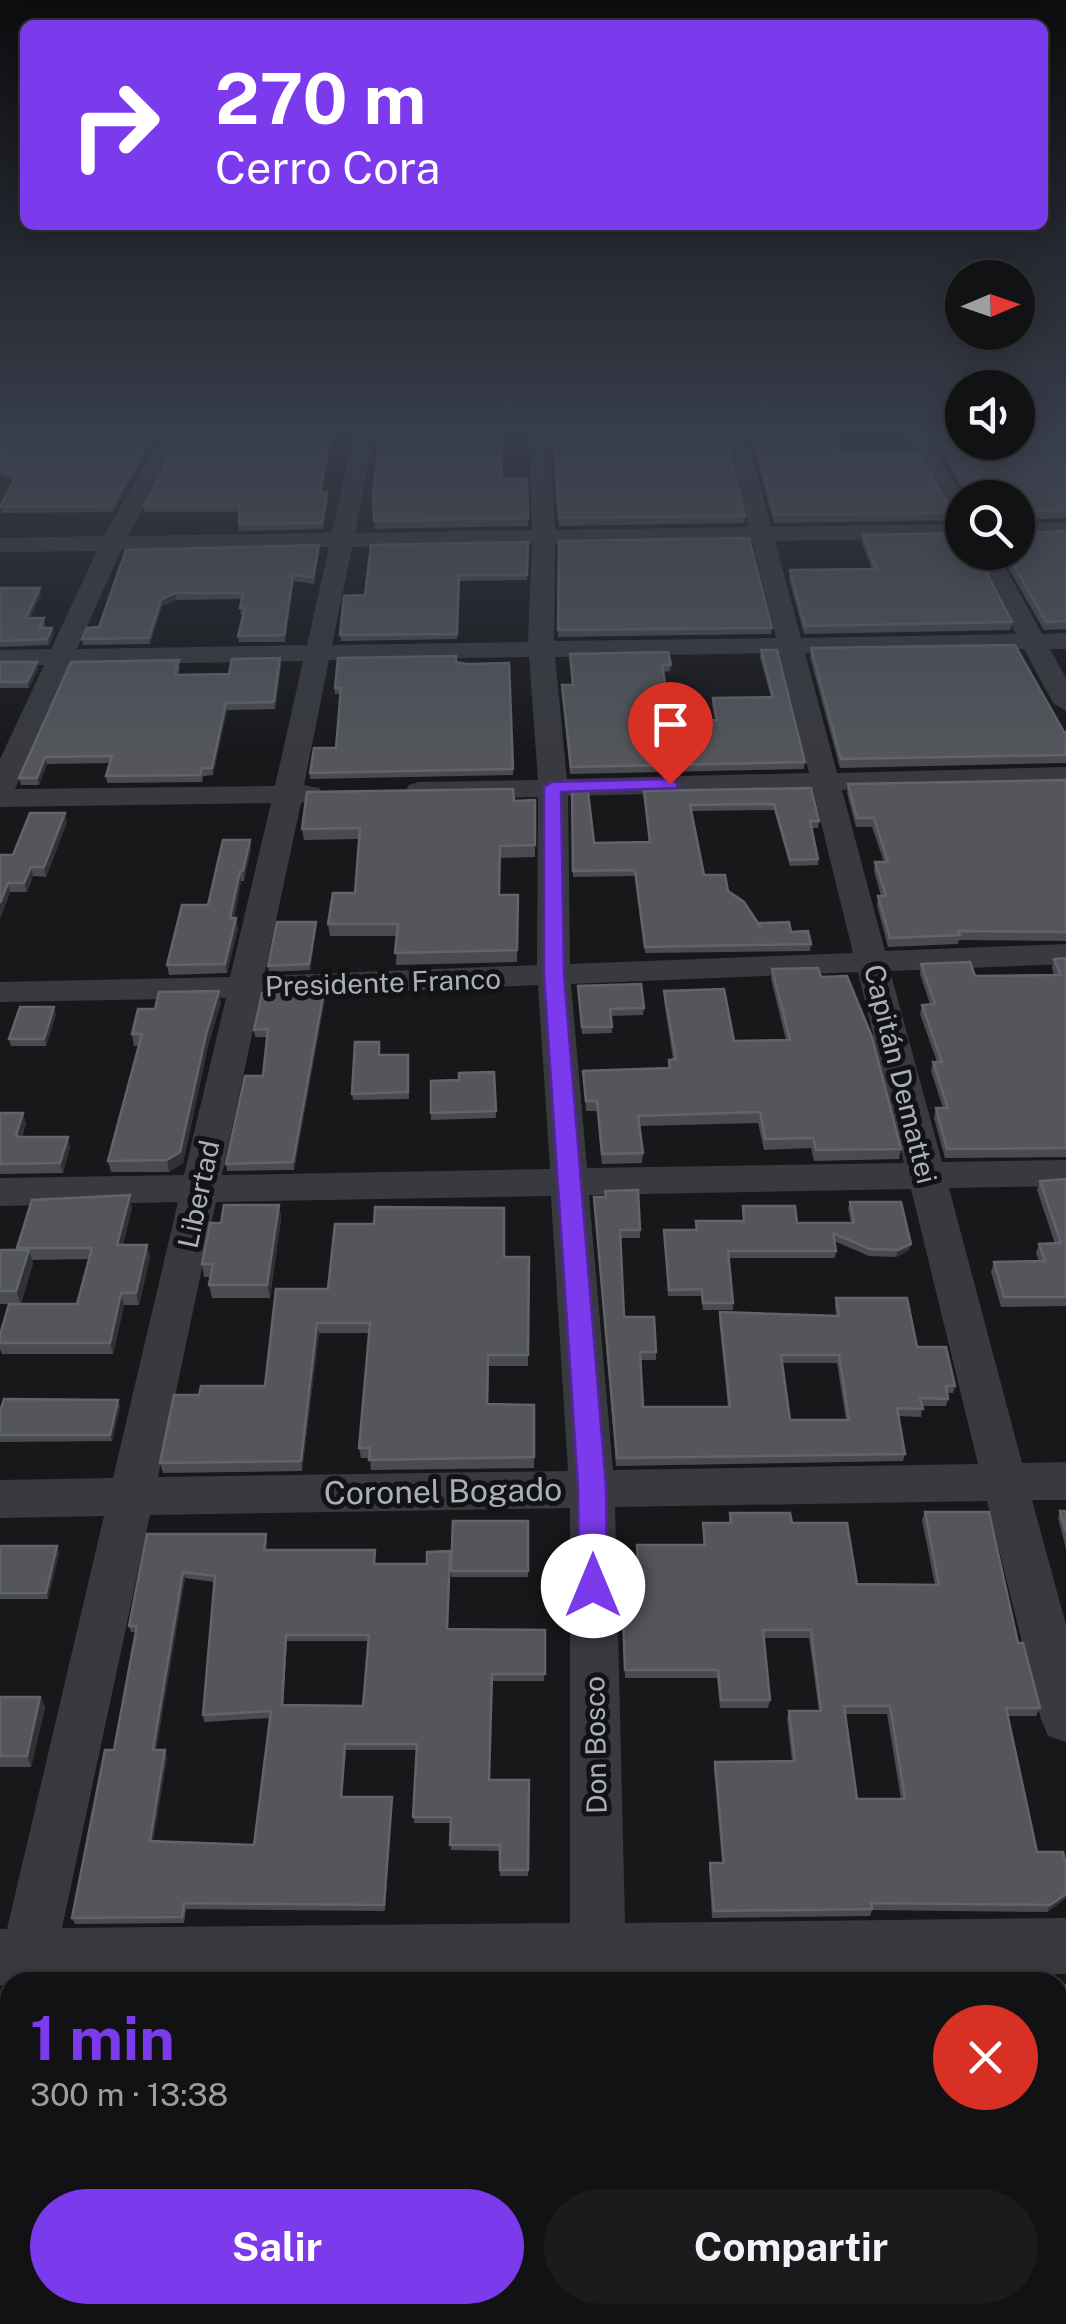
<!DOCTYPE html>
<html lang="es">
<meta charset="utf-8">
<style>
body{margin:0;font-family:"Public Sans",sans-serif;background:#1b1b1d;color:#f1f3f6;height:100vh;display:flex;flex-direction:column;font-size:38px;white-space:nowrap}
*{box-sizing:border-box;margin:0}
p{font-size:32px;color:#9c9ea0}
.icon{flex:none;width:55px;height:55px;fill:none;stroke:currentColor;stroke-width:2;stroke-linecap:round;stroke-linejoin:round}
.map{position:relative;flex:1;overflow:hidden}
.sheet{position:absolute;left:0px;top:1972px;width:1068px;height:352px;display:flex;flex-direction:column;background:#121214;border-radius:30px 30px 0 0;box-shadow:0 5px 25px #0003,0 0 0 2px #313234}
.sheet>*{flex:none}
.banner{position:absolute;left:20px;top:20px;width:1028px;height:210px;border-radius:15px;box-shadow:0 5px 25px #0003,0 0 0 2px #313234;background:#7c3aed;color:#fff;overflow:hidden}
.needle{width:65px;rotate:88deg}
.tools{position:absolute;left:945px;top:260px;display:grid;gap:20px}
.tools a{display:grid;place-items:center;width:90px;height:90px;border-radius:50%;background:#121214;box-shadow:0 5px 25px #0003,0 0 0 2px #313234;font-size:50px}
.pin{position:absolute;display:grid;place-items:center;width:85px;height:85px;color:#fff;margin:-102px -42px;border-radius:50% 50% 50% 0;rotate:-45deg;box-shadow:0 0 10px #0007}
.pin .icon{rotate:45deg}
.me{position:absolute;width:110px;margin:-55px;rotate:0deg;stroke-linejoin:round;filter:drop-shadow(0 0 8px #0008)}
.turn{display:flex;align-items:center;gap:35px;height:210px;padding:0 30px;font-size:45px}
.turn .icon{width:130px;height:130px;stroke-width:2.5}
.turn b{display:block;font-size:70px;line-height:85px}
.round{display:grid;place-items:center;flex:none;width:105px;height:105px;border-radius:52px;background:#1b1b1d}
.overview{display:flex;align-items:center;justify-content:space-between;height:170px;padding:0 30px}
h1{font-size:60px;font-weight:700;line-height:75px;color:#7c3aed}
.button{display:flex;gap:20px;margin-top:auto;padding:20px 30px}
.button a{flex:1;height:115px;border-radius:60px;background:#7c3aed;color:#fff;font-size:40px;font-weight:700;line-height:115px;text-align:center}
.button a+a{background:#1b1b1d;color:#f1f3f6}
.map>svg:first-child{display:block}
</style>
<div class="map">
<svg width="1066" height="2324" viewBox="0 0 1066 2324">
<rect width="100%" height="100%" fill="#18181b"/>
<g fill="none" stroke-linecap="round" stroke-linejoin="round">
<g fill="#393a40" fill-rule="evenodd">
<path d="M164,430H184L128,536L332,533L355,430H375L355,533L532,530L529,430H549L555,530L749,527L725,430H745L771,527L962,524V538L775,541L801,638L1016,634L974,552H997L1042,634L1066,633V649H1050L1066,678V711L1053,703L1024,649L805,653L837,773L1066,767V785L842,790L885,951L1066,944V964L890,971L942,1162L1066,1160V1186L949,1188L1022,1463L1066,1462V1500H1032L1066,1625V1742L1048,1736L1041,1719L987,1501L615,1507L625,1923L1066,1918V1974L626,1978V1982H570V1979L0,1985V1929H7L104,1516L0,1518V1480L113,1478L178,1202L0,1206V1178L184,1175L226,998L0,1002V982L230,977L271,803L0,807V759L44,665L0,666V650L51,649L97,551L0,552V538L104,536ZM752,541L776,638L554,641L555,544ZM532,544L528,642L332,645L352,547ZM329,547L307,645L77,649L121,550ZM779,653L809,773L567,779L555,657ZM529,657L538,780L419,782L409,785L405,791L409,797L419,800L538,797L537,965L264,976L301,803L319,800L324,794L319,788L304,785L329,660ZM303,661L275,786L15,789L70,665ZM813,790L853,953L570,964L568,796ZM858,972L904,1163L587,1168L571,984ZM538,985L550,1169L222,1175L260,997ZM911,1189L978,1464L613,1470L589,1195ZM551,1196L568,1471L158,1477L216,1202ZM570,1508V1923L62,1928L150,1515Z"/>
<polygon points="905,430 925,430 964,498 962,520 951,513"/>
<polygon points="1066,522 1066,536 1018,537 1018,523"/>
<rect x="579" y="2315" width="64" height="9"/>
</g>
</g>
<g fill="#494b50" fill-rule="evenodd">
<polygon points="0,430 160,430 113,512 2,513 0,507 13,481 0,474"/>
<polygon points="184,430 333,430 322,492 328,498 323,529 239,531 239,512 145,512 144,506"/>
<polygon points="381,430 527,430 525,432 501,432 502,479 527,479 528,526 374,529"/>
<polygon points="553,430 745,516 744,523 559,526"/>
<polygon points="749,430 831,430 840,454 949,507 957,513 956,520 774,523"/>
<polygon points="930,430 1066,430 1066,518 1018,520 1018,498 967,498"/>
<polygon points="1066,531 1066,629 1044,630 999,552 1018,552 1020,533"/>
<polygon points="863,535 1012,622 1010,630 804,634 789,579 790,570 872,569 862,543"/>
<polygon points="559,541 772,628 771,634 558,637"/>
<polygon points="528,542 527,580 459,581 457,639 341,641 340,635 365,595"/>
<polygon points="319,545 319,551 314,584 294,581 285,642 239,642 238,636 243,615 241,615 240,608 242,599 176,600 162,606 150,644 83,645 82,639 99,627 126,550"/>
<polygon points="0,588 41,594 30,618 44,618 45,624 44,628 54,634 49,645 0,647"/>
<polygon points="811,648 1066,732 1066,763 840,768 810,657"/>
<polygon points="761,650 805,762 804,769 570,774 562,692 562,685 572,685 570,654 671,665 670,671 663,672 671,721 715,720 712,704 713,698 771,697 760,657"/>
<polygon points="0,662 38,669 29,688 0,688"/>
<polygon points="71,662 180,667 178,675 229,674 281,665 275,709 227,710 213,775 203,776 202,782 107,783 106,776 110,763 47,764 39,785 21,785 19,778"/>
<polygon points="456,662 467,664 513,769 513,775 310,779 310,773 336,748 341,694 335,694 335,688"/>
<polygon points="1066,780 1066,941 959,940 958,944 888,947 877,905 878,896 881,896 874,871 875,862 884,862 872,827 856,827 847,793 848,784"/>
<polygon points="811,788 819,821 818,828 811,828 818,859 818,865 790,866 774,810 692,811 704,875 728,891 759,926 791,932 811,944 810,951 645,953 635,876 573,877 572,792 594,843 649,842 644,791"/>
<polygon points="535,800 535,857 500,858 500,895 518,895 517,962 396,965 397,936 330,936 328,924 355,893 359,839 304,840 302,829 514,801"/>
<polygon points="67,822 46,877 33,876 27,892 10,892 0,919 13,855"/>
<polygon points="250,840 251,849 244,881 241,881 234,918 238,928 227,973 169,975 167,965"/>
<polygon points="316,922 316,928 310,970 269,972 268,966"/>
<polygon points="1066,958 1066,1157 945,1158 934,1118 936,1108 943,1108 931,1071 933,1062 937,1062 920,1014 922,1005 930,1004 920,974 921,964 975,976 1054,975 1052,968 1054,959"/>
<polygon points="772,969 821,977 901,1149 899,1159 814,1161 811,1148 764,1150 758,1123 640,1126 643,1153 642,1163 602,1164 597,1111 586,1111 583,1071 668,1068 669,1060 673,1059 664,1001 664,991 734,1041 786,1040 771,979"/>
<polygon points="578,986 644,1008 643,1015 611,1016 612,1033 582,1034"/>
<polygon points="325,998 294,1170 227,1171 226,1164 263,1076 267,1037 255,1037 254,1030"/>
<polygon points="221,1002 208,1046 183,1163 169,1172 111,1172 108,1161 139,1046 134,1046 132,1034 155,1009"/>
<polygon points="56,1014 46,1046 11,1046 9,1039"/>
<polygon points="379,1055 408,1055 409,1099 353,1100 352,1094"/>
<polygon points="494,1072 496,1118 431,1120 431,1081 459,1080"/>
<polygon points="0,1113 26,1123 22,1137 70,1147 63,1173 0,1174"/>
<polygon points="1066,1179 1066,1306 1001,1307 991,1272 994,1262 1039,1262 1036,1253 1039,1244 1055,1244 1037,1190 1040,1181"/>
<path d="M594,1197L640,1230V1238H620L624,1317L656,1352V1360H641L643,1407H728L719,1320L720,1312L836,1315L835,1306L836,1298L917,1347L955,1386L953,1393H947L948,1399L946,1406H922L921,1417L898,1416L905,1454L903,1461L616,1466ZM782,1363H837L846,1420H790Z"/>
<polygon points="850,1202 909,1250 896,1257 869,1256 834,1241 836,1251 835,1258 728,1258 733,1303 733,1310 703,1310 701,1296 668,1296 664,1230 695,1230 696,1221 743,1221 743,1206 797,1223 851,1223 848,1208"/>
<polygon points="279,1205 281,1218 270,1298 212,1298 209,1285 211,1277 204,1277 202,1264 221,1223"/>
<polygon points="132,1207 123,1245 147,1245 150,1257 139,1305 124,1305 113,1354 2,1354 0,1349 0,1335 77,1304 89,1259 31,1260 33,1263 21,1304 0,1304 0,1250 18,1250 17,1248"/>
<polygon points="504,1257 529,1257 528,1366 489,1366 488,1404 534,1405 534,1468 371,1470 370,1458 361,1458 359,1448 369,1333 319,1333 302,1471 163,1473 160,1463 199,1395 265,1386 328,1289"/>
<polygon points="120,1406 112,1441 0,1442 0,1412"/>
<polygon points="1060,1511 1066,1511 1066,1549 1058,1518"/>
<path d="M925,1512L1018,1643L1040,1708L1036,1716H1008L1037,1852L1066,1865V1898L1047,1912L872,1910L870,1916L712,1918L709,1870L710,1863H722L714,1769L715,1762L792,1761L787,1719L789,1711H819L809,1638H763L770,1700L768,1708H720L717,1678H625L622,1586H638L637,1545H703V1523H729L730,1513L792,1523L857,1584L935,1585L922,1520ZM845,1714H887L901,1799H857Z"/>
<polygon points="528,1521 528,1577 451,1577 451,1571"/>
<path d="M147,1534H266L267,1541L266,1550L375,1557V1564L447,1629L545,1630L544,1681H492L489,1780H529L528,1876H500V1851L451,1850V1823H414L417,1750H346L342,1797H392L385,1911L186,1909L184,1923L75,1924L72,1918L114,1750L136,1632H131L129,1626ZM185,1578L214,1582L203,1715L204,1722L270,1718L254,1845L153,1841L167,1757L156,1750ZM287,1641H368L363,1706L283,1705Z"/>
<polygon points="0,1546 57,1546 59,1553 48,1599 0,1599"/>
<polygon points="0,1697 40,1697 45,1707 31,1767 0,1767"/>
<rect x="1058" y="1985" width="8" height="90"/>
</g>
<g fill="#313236">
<polygon points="156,430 160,430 113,512 112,506"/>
<polygon points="331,430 333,430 321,498 320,492"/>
<polygon points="293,575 294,581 285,642 284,635"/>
<polygon points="40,588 41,594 27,624 26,618"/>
<polygon points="175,593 176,600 162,606 150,644 149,638 161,600"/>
<polygon points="52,628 54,634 49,645 47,639"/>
<polygon points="280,658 281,665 275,709 274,702"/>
<polygon points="37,662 38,669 29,688 27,682"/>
<polygon points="226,703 227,710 213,775 212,768"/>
<polygon points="45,757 47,764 39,785 37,778"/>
<polygon points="65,813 67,822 46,877 44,867"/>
<polygon points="250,840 251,849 244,881 243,871"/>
<polygon points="31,867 33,876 27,892 24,883"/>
<polygon points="240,871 241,881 232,928 230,918"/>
<polygon points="8,883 10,892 0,919 0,903"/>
<polygon points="236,918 238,928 227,973 225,964"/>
<polygon points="316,922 316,928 310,970 309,964"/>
<polygon points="219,991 221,1002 208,1046 183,1163 169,1172 167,1160"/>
<polygon points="324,991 325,998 294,1170 293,1162"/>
<polygon points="54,1007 56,1014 46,1046 44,1039"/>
<polygon points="23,1113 26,1123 19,1145 16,1135"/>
<polygon points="68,1137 70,1147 63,1173 60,1163"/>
<polygon points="130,1195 132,1207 120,1257 117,1245"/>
<polygon points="279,1205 281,1218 270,1298 267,1285"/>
<polygon points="911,1244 909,1250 896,1257 898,1250"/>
<polygon points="147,1245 150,1257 139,1305 136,1293"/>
<polygon points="29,1250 33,1263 21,1304 16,1291"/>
<polygon points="121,1293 124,1305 113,1354 110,1343"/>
<polygon points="317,1323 319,1333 302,1471 301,1461"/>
<polygon points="118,1400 120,1406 112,1441 110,1435"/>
<polygon points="57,1546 59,1553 48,1599 46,1593"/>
<polygon points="183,1572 185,1578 155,1757 153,1750"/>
<polygon points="286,1635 287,1641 283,1711 282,1705"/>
<polygon points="40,1697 45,1707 31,1767 27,1756"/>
<polygon points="345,1744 346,1750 342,1803 341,1797"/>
<polygon points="165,1750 167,1757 152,1847 150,1841"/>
<polygon points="392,1797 392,1803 385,1911 384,1905"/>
<polygon points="1066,1894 1066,1898 1047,1912 1050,1905"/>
</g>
<g fill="#54565c" stroke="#61646a" stroke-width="2.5" fill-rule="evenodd">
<polygon points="0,430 156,430 112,506 0,507 16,477 0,469"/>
<polygon points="184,430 331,430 320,492 327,492 322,523 239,524 239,506 144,506"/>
<polygon points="381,430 501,430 502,479 527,479 528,518 374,521 373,493"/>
<polygon points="553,430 724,430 745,516 559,518"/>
<polygon points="752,430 831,430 840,454 919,453 949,507 957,513 775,515"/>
<polygon points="935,430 962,430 962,442 1018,442 1018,430 1066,430 1066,510 1020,511 1018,513 1018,498 968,498 969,488"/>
<polygon points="1018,523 1020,533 1066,531 1066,621 1046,622 1006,552 1018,552"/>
<polygon points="962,533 962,552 976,552 1012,622 805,626 790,570 876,569 863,535"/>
<polygon points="749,538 772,628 558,630 559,541"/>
<polygon points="528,542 527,575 459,575 457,634 340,635 344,596 365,595 371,545"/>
<polygon points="319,545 313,577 293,575 284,635 238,636 245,608 240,608 243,593 175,593 161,600 149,638 82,639 87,628 99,627 126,550"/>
<polygon points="0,588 40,588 26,618 44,618 39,628 52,628 47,639 0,641"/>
<polygon points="1015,645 1064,732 1066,732 1066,755 841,759 811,648"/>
<polygon points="761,650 777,650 805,762 571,767 562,685 573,685 570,654 668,652 671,665 662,665 671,721 717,720 713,698 773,697"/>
<polygon points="456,656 456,662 467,664 509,663 513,769 310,773 314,748 336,748 341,688 335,688 338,658"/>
<polygon points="280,658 274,702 226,703 212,768 202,768 200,775 106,776 112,756 45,757 37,778 19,778 71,662 179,660 175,675 229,674 232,659"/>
<polygon points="0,662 37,662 27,682 0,682"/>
<polygon points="1066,780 1066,932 958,931 960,935 890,938 878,896 886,896 875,862 888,862 874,818 857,818 848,784"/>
<polygon points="811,788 819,821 810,821 818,859 790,860 774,804 690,805 704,875 725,875 728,891 744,902 761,928 759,923 789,922 791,932 808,931 811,944 645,947 635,870 573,871 572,792 588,792 594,843 650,842 644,791"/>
<polygon points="513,789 514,801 535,800 535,845 500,846 499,895 518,895 517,950 395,953 398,924 328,924 333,893 355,893 360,828 302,829 307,792"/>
<polygon points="30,813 65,813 44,867 31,867 24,883 8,883 0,903 0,855 13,855"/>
<polygon points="223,840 250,840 243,871 240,871 230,918 236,918 225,964 167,965 182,905 208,905"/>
<polygon points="277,922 316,922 309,964 268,966"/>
<polygon points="1066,958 1066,1148 947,1149 936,1108 948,1108 933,1062 942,1062 922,1005 935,1004 921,964 970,962 975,976 1061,975 1054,959"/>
<polygon points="818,968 821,977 847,976 872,1037 901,1149 816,1150 813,1138 765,1139 760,1112 638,1116 643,1153 602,1154 597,1101 586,1101 583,1071 670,1068 669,1060 676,1059 664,991 724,989 734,1041 790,1040 772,969"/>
<polygon points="641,984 644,1008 610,1009 612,1027 582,1027 578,986"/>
<polygon points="219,991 206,1035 180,1152 167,1160 108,1161 142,1034 132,1034 138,1009 155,1009 159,992"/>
<polygon points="324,991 293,1162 226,1164 245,1076 263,1076 268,1029 254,1030 262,993"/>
<polygon points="20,1007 54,1007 44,1039 9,1039"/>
<polygon points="355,1042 379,1042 379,1055 408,1055 408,1092 352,1094"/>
<polygon points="494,1072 496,1111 431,1113 431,1081 459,1080 459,1073"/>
<polygon points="0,1113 23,1113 16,1135 19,1137 68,1137 60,1163 0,1164"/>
<polygon points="1066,1179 1066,1297 1004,1297 994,1262 1045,1261 1039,1244 1061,1243 1040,1181"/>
<path d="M638,1190L640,1230H620L624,1317H654L656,1352H640L643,1407H730L720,1312L839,1316L836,1298H907L917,1347H946L955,1386H946L948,1399L920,1398L923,1409L897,1408L905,1454L617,1458L594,1197H606L605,1191ZM781,1355H839L849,1420H790Z"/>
<polygon points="130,1195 117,1245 147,1245 136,1293 121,1293 110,1343 0,1343 0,1335 9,1304 77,1304 92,1248 17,1248 32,1200"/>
<polygon points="850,1202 901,1202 911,1244 898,1250 870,1249 833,1233 836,1251 728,1251 733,1303 703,1303 702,1289 669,1290 664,1230 697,1230 696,1221 744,1221 743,1206 795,1206 797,1223 854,1223"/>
<polygon points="224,1205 279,1205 267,1285 209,1285 213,1264 202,1264 210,1223 221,1223"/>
<polygon points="375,1207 504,1208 504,1257 529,1257 528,1355 488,1355 487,1404 534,1405 534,1457 369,1460 370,1448 359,1448 370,1323 317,1323 301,1461 160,1463 174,1395 199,1395 201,1386 265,1386 276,1289 328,1289 335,1224 374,1224"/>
<polygon points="0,1250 29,1250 16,1291 0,1291"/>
<polygon points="4,1399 118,1400 110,1435 0,1435 0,1412"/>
<polygon points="1060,1511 1066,1511 1066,1533"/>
<path d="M925,1512H989L1018,1643H1023L1040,1708H1006L1037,1852H1063L1066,1865V1894L1050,1905L871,1903L872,1909L714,1911L710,1863H724L715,1762L795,1761L789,1711H821L811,1630H763L770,1700H721L718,1670H625L622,1586H639L637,1545H705L703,1523H731L730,1513H790L792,1523H847L857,1584L939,1585ZM844,1706H890L905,1799H857Z"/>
<polygon points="453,1521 528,1521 528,1571 451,1571"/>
<path d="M147,1534H266L264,1550H375L374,1564H427V1552L450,1551L447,1629L545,1630V1674H492L489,1780H529L528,1870H500V1845H450L451,1817H413L417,1744H345L341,1797H392L384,1905L184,1903L182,1917L72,1918L105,1750H114L137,1626H129ZM183,1572L215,1576L203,1715L271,1711L254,1845L150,1841L165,1750H153ZM286,1635H369L363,1706L282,1705Z"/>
<polygon points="0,1546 57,1546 46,1593 0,1593"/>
<polygon points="0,1697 40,1697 27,1756 0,1756"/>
<rect x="1058" y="1985" width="8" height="81"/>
<rect x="443" y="2315" width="75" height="9"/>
<polygon points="940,2315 1051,2315 1053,2324 942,2324"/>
</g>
<linearGradient id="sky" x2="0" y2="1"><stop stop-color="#0d0d0f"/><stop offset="0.57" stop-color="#373d4a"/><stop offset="1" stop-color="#373d4a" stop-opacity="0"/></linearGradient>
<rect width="1066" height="755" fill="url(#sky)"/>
<polygon fill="#7c3aed" stroke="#51269a" stroke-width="2.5" points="670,779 678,784 676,788 561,792 564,975 606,1487 607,1586 603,1595 593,1598 583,1595 579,1586 578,1487 544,975 544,787 552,782"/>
<g text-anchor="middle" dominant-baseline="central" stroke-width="10" stroke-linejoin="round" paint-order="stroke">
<g font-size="28" fill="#aab0bb" stroke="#131316">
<text transform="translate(383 982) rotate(-2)">Presidente Franco</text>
<text transform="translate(901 1074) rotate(76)">Capitán Demattei</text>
<text transform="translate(198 1194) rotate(-78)">Libertad</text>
<text transform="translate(595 1745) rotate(-91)">Don Bosco</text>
</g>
<g font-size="32" fill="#aab0bb" stroke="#131316">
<text transform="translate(443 1491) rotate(-1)">Coronel Bogado</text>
</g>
</g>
</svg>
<div class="tools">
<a><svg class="needle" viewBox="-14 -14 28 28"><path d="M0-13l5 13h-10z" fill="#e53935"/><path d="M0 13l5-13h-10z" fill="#9c9ea0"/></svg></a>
<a><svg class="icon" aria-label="sound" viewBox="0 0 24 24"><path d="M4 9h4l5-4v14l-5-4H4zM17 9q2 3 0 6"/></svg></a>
<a><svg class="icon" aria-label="search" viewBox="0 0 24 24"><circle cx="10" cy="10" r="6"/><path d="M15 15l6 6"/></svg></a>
</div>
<div class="pin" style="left:670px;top:784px;background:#d93025"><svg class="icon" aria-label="arrive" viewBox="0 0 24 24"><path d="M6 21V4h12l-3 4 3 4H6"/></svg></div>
<svg class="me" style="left:593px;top:1586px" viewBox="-20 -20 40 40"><circle r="19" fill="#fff"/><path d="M0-13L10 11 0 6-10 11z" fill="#7c3aed"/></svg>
<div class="banner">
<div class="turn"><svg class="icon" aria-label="right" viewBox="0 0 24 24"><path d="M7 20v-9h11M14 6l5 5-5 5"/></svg><div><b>270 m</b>Cerro Cora</div></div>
</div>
<section class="sheet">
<div class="overview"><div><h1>1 min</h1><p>300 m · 13:38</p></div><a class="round" style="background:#d93025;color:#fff"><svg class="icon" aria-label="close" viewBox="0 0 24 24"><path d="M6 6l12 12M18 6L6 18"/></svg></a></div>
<div class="button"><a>Salir</a><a>Compartir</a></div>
</section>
</div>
